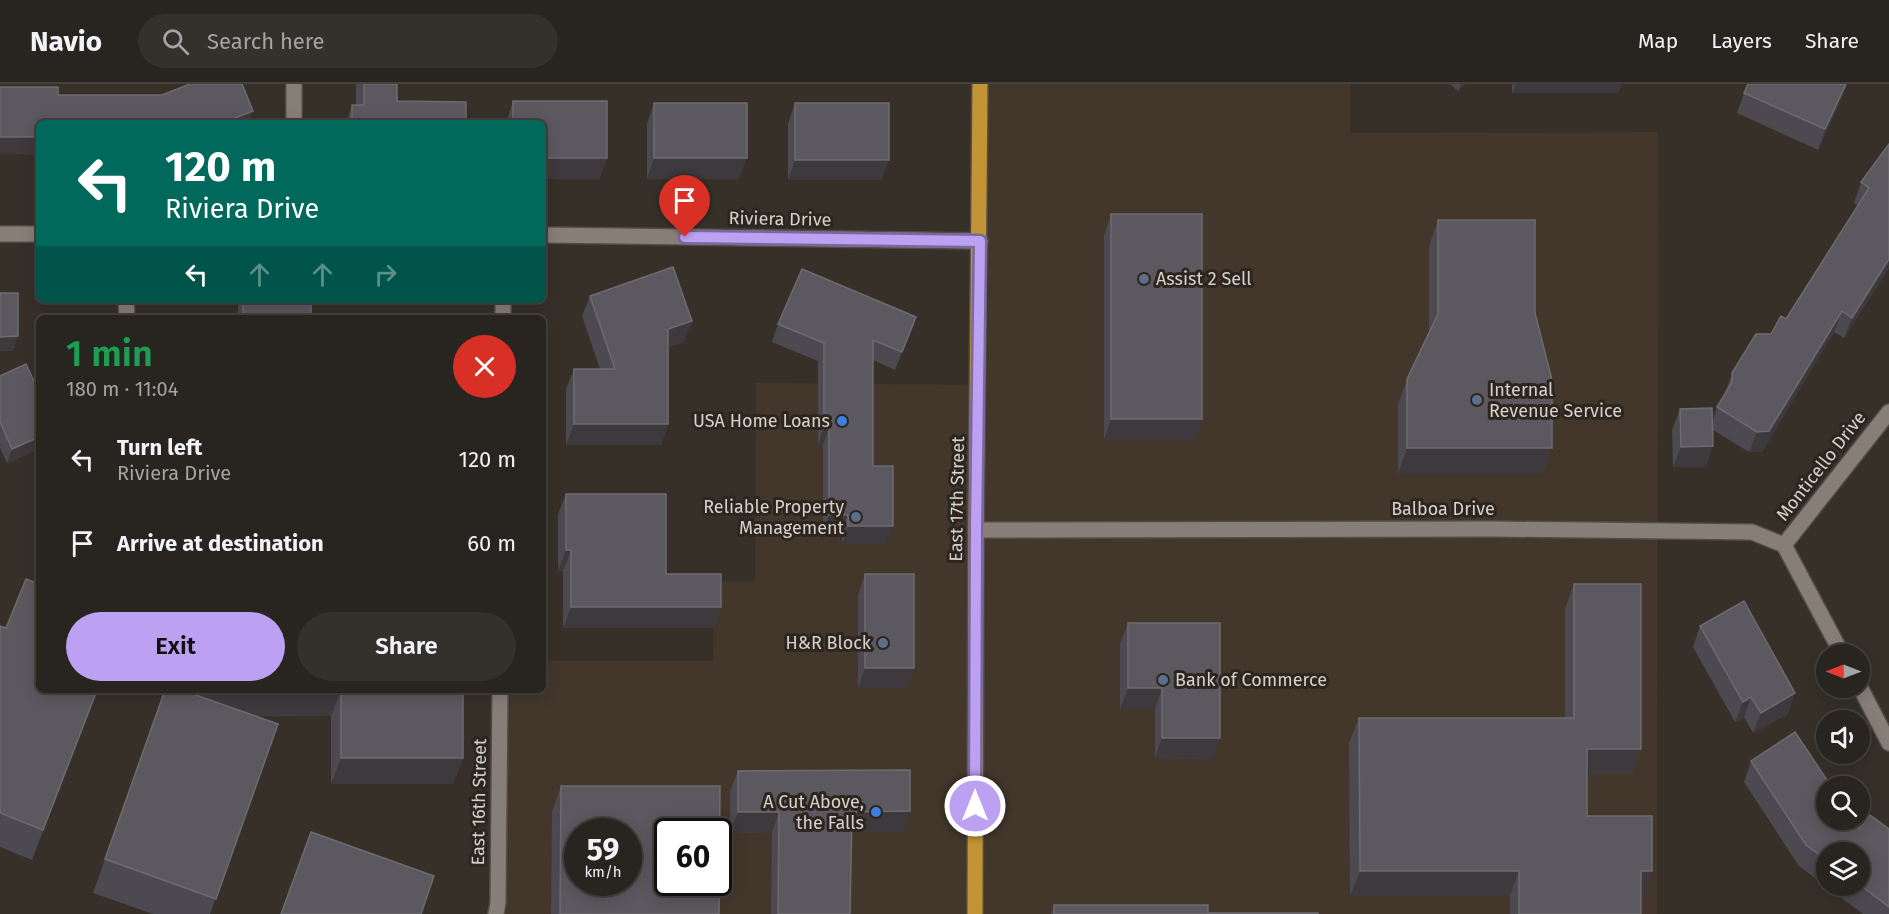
<!DOCTYPE html>
<meta charset="utf-8">
<style>
body{margin:0;font-family:"Fira Sans",sans-serif;background:#34302c;color:#f1f3f6;height:100vh;display:flex;flex-direction:column;font-size:22px;white-space:nowrap}
*{box-sizing:border-box;margin:0}
p{font-size:20px;color:#a5a4a4}
.icon{flex:none;width:33px;height:33px;fill:none;stroke:currentColor;stroke-width:2;stroke-linecap:round;stroke-linejoin:round}
.map{position:relative;flex:1;overflow:hidden}
.side{position:absolute;left:36px;top:231px;width:510px;height:378px;display:flex;flex-direction:column;background:#28241f;border-radius:9px;box-shadow:0 3px 15px #0003,0 0 0 2px #44413d}
.side>*{flex:none}
.banner{position:absolute;left:36px;top:36px;width:510px;height:183px;border-radius:9px;box-shadow:0 3px 15px #0003,0 0 0 2px #44413d;background:#00695c;color:#fff;overflow:hidden}
.needle{width:39px;rotate:270deg}
.controls{position:absolute;left:1816px;top:560px;display:grid;gap:12px}
.controls a{display:grid;place-items:center;width:54px;height:54px;border-radius:50%;background:#28241f;box-shadow:0 3px 15px #0003,0 0 0 2px #44413d;font-size:30px}
.speed{position:absolute;left:564px;top:734px;display:flex;gap:12px;font-size:30px;font-weight:700;text-align:center}
.speed>*{display:grid;place-content:center;width:78px;height:78px;border-radius:50%;background:#28241f;box-shadow:0 3px 15px #0003,0 0 0 2px #44413d;line-height:1}
.speed small{font-size:15px;font-weight:400}
.speed .limit{border:3px solid #111;border-radius:9px;background:#fff;color:#111}
.pin{position:absolute;display:grid;place-items:center;width:51px;height:51px;color:#fff;margin:-62px -26px;border-radius:50% 50% 50% 0;rotate:-45deg;box-shadow:0 0 6px #0007}
.pin .icon{rotate:45deg}
.me{position:absolute;width:66px;margin:-33px;rotate:0deg;stroke-linejoin:round;filter:drop-shadow(0 0 4px #0008)}
.turn{display:flex;align-items:center;gap:21px;height:126px;padding:0 30px;font-size:27px}
.turn .icon{width:78px;height:78px;stroke-width:2.5}
.turn b{display:block;font-size:42px;line-height:51px}
.lanes{display:flex;align-items:center;height:57px;padding:0 30px;background:#0003;justify-content:center;gap:30px;direction:ltr}
.lanes .off{opacity:.35}
.round{display:grid;place-items:center;flex:none;width:63px;height:63px;border-radius:32px;background:#34302c}
.headline{display:flex;align-items:center;justify-content:space-between;height:102px;padding:0 30px}
h1{font-size:36px;font-weight:600;line-height:45px;color:#1e9e55}
.cta{display:flex;gap:12px;margin-top:auto;padding:12px 30px}
.cta a{flex:1;height:69px;border-radius:36px;background:#bca0f2;color:#111;font-size:24px;font-weight:600;line-height:69px;text-align:center}
.cta a+a{background:#34302c;color:#f1f3f6}
ul{padding:0;list-style:none}
li{display:flex;align-items:center;gap:18px;height:84px;padding:0 30px}
li div{flex:1}
li b{display:block;font-size:22px}
li em{font-style:normal}
header{display:flex;align-items:center;gap:36px;box-sizing:border-box;height:84px;padding:0 30px;background:#28241f;border-bottom:2px solid #44413d}
header strong{font-size:28px}
nav{display:flex;gap:33px;margin-inline-start:auto;font-size:21px}
.search{width:420px;height:54px;background:#34302c;display:flex;align-items:center;gap:15px;box-sizing:border-box;padding:0 21px;border-radius:33px;color:#a5a4a4;font-size:22px}
.map>svg:first-child{display:block}
</style>
<header>
<strong>Navio</strong>
<div class="search"><svg class="icon" aria-label="search" viewBox="0 0 24 24"><circle cx="10" cy="10" r="6"/><path d="M15 15l6 6"/></svg>Search here</div>
<nav><a>Map</a><a>Layers</a><a>Share</a></nav>
</header>
<div class="map">
<svg width="1889" height="830" viewBox="0 0 1889 830">
<rect width="100%" height="100%" fill="#363029"/>
<path fill="#43372c" fill-rule="evenodd" d="M980,0H1350V49L1658,48L1657,830H496L500,606H543V577H713L714,498H755L756,299L978,301ZM578,747H628V798H578ZM668,747H718V798H668Z"/>
<g fill="none" stroke-linecap="round" stroke-linejoin="round">
<defs>
<g id="minor">
<polyline points="294,0 294,39"/>
<polyline points="0,150 39,150"/>
<polyline points="543,151 980,157"/>
<polyline points="126,216 127,234"/>
<polyline points="503,234 503,216"/>
<polyline points="976,446 1492,445 1752,448 1784,461 1842,570"/>
<polyline points="1784,461 1889,328"/>
<polyline points="1860,603 1889,659"/>
<polyline points="496,830 498,819 500,606"/>
</g>
<polyline id="major" points="975,830 976,446 980,0"/>
</defs>
<use href="#minor" stroke="#524c46" stroke-width="18"/>
<use href="#major" stroke="#524c46" stroke-width="18"/>
<use href="#minor" stroke="#877e77" stroke-width="15"/>
<use href="#major" stroke="#c29433" stroke-width="15"/>
</g>
<g fill="#4c4951" fill-rule="evenodd">
<polygon points="356,0 397,0 397,17 466,39 346,39 352,21 356,21"/>
<polygon points="1450,0 1465,0 1458,7"/>
<polygon points="1512,0 1622,0 1618,9 1512,9"/>
<polygon points="1847,0 1840,18 1818,66 1737,29 1744,9"/>
<polygon points="513,17 607,17 607,74 599,95 543,95 543,39 506,39"/>
<polygon points="654,19 739,95 647,95 647,40"/>
<polygon points="795,19 889,76 881,96 788,96 788,40"/>
<polygon points="1889,60 1889,184 1844,254 1834,248 1762,368 1749,368 1713,346 1706,383 1673,383 1672,346 1680,325 1713,336 1717,323 1725,310 1732,289 1786,235 1858,122 1854,119 1861,98"/>
<polygon points="1111,130 1202,335 1194,356 1104,356 1104,151"/>
<polygon points="1438,136 1535,229 1552,364 1542,390 1398,390 1398,321 1407,295 1429,250 1429,162"/>
<polygon points="590,212 684,258 668,263 668,340 661,361 566,361 566,305 574,285 600,285 582,232"/>
<polygon points="240,216 311,216 311,234 238,234 238,222"/>
<polygon points="916,233 895,286 873,276 873,382 886,460 842,460 842,449 823,449 823,361 818,361 818,277 772,258 778,240"/>
<polygon points="0,292 39,308 39,365 7,379 0,364"/>
<polygon points="566,410 666,490 721,523 713,544 563,544 563,487 558,487 558,430"/>
<polygon points="865,490 914,584 906,604 858,604 858,511"/>
<polygon points="1574,500 1641,665 1632,690 1587,690 1587,732 1643,812 1641,812 1641,830 1510,830 1510,812 1350,812 1349,659 1359,634 1565,634 1565,525"/>
<polygon points="1128,539 1212,675 1155,674 1155,625 1120,625 1120,560"/>
<polygon points="0,542 98,606 32,776 0,763"/>
<polygon points="1700,542 1788,630 1753,649 1744,633 1735,638 1693,563"/>
<polygon points="165,606 463,606 463,674 453,700 331,700 331,632 254,632 278,640 210,830 153,830 93,809"/>
<path d="M1751,677L1859,745H1889V830H1863L1799,782L1744,698ZM1827,768L1860,801H1827Z"/>
<polygon points="738,687 910,727 902,748 851,748 850,830 771,830 772,748 730,749 730,707"/>
<polygon points="561,702 719,830 551,830 552,728"/>
<polygon points="1054,821 1208,829 1318,830 1051,830"/>
</g>
<g fill="#3d393c">
<polygon points="1461,0 1465,0 1458,7"/>
<polygon points="1516,0 1622,0 1618,9 1512,9"/>
<polygon points="1847,0 1840,18 1818,66 1825,45"/>
<polygon points="253,27 248,39 222,39"/>
<polygon points="0,53 39,53 39,71 0,70"/>
<polygon points="543,74 607,74 599,95 543,95"/>
<polygon points="654,74 747,74 739,95 647,95"/>
<polygon points="795,76 889,76 881,96 788,96"/>
<polygon points="1889,175 1889,184 1844,254 1852,234"/>
<polygon points="1842,227 1834,248 1762,368 1749,368 1757,348"/>
<polygon points="916,233 910,251 895,286 902,268"/>
<polygon points="692,237 684,258 661,266 668,245"/>
<polygon points="18,252 13,267 0,267 0,253"/>
<polygon points="1111,335 1202,335 1194,356 1104,356"/>
<polygon points="574,340 668,340 661,361 566,361"/>
<polygon points="824,343 829,343 823,361 818,361"/>
<polygon points="39,353 39,365 7,379 12,365"/>
<polygon points="1713,362 1706,383 1673,383 1681,363"/>
<polygon points="1407,364 1552,364 1542,390 1398,390"/>
<polygon points="829,431 848,431 842,449 823,449"/>
<polygon points="848,442 893,442 886,460 842,460"/>
<polygon points="566,466 571,466 563,487 558,487"/>
<polygon points="571,523 721,523 713,544 563,544"/>
<polygon points="865,584 914,584 906,604 858,604"/>
<polygon points="1128,604 1162,604 1155,625 1120,625"/>
<polygon points="98,606 32,776 43,746"/>
<polygon points="182,606 341,606 331,632 173,631"/>
<polygon points="1795,609 1788,630 1753,649 1761,629"/>
<polygon points="1751,613 1744,633 1735,638 1743,618"/>
<polygon points="1162,654 1220,654 1212,675 1155,674"/>
<polygon points="1587,665 1641,665 1632,690 1578,690"/>
<polygon points="341,674 463,674 453,700 331,700"/>
<polygon points="910,727 902,748 844,748 852,728"/>
<polygon points="738,728 779,728 772,748 730,749"/>
<polygon points="1360,787 1519,787 1510,812 1350,812"/>
<polygon points="1641,787 1652,787 1643,812 1632,812"/>
</g>
<g fill="#5b585f" stroke="#6e6b70" stroke-width="1.5" fill-rule="evenodd">
<polygon points="190,0 242,0 253,27 222,39 39,39 39,53 0,53 0,3 58,3 58,11 162,11"/>
<polygon points="364,0 397,0 397,17 466,18 466,39 352,39 352,21 364,21"/>
<polygon points="1748,0 1846,0 1825,45 1744,9"/>
<polygon points="513,17 607,17 607,74 543,74 543,39 513,39"/>
<rect x="654" y="19" width="93" height="55"/>
<rect x="795" y="19" width="94" height="57"/>
<polygon points="1889,60 1889,175 1852,234 1842,227 1769,347 1757,348 1717,323 1732,298 1732,289 1756,250 1771,250 1781,232 1786,235 1869,104 1861,98"/>
<rect x="1111" y="130" width="91" height="205"/>
<polygon points="1438,136 1535,136 1535,229 1552,296 1552,364 1407,364 1407,295 1438,230"/>
<polygon points="673,183 692,237 668,245 668,340 574,340 574,285 615,285 590,212"/>
<polygon points="802,185 916,233 902,268 873,256 873,382 893,382 893,442 848,442 848,431 829,431 829,343 824,343 824,259 778,240"/>
<polygon points="0,209 18,209 18,252 0,253"/>
<rect x="243" y="216" width="68" height="18"/>
<polygon points="26,280 39,308 39,353 12,365 0,338 0,292"/>
<polygon points="1712,324 1713,362 1681,363 1680,325"/>
<polygon points="566,410 666,410 666,490 721,490 721,523 571,523 571,466 566,466"/>
<rect x="865" y="490" width="49" height="94"/>
<polygon points="26,495 39,500 39,606 97,606 43,746 0,729 0,542 6,544"/>
<polygon points="1574,500 1641,500 1641,665 1587,665 1587,732 1652,732 1652,787 1641,787 1641,830 1519,830 1519,787 1360,787 1359,634 1574,634"/>
<polygon points="1744,517 1795,609 1761,629 1751,613 1743,618 1700,542"/>
<polygon points="1128,539 1220,539 1220,654 1162,654 1162,604 1128,604"/>
<polygon points="165,606 182,606 278,640 216,815 105,775"/>
<rect x="341" y="606" width="122" height="68"/>
<polygon points="1795,648 1831,702 1827,702 1827,735 1853,735 1859,745 1870,731 1889,745 1889,823 1860,801 1860,768 1827,768 1827,776 1806,761 1751,677"/>
<polygon points="910,686 910,727 852,728 850,830 778,830 779,728 738,728 738,687"/>
<path d="M561,702H720L719,830H560ZM578,747H628V798H578ZM668,747H718V798H668Z"/>
<polygon points="311,748 434,792 421,830 281,830"/>
<polygon points="1054,821 1208,821 1208,829 1318,829 1318,830 1054,830"/>
</g>
<g fill="none" stroke-linecap="round" stroke-linejoin="round">
<defs>
<polyline id="route" points="685,153 980,157 976,446 975,722"/>
</defs>
<use href="#route" stroke="#7a689d" stroke-width="15"/>
<use href="#route" stroke="#bca0f2" stroke-width="10"/>
</g>
<g fill="#5c6f8a" stroke="#2c261f" stroke-width="2">
<circle cx="1144" cy="195" r="6"/>
<circle cx="1477" cy="316" r="6"/>
<circle cx="856" cy="433" r="6"/>
<circle cx="883" cy="559" r="6"/>
<circle cx="1163" cy="596" r="6"/>
</g>
<g fill="#3f7fe0" stroke="#2c261f" stroke-width="2">
<circle cx="842" cy="337" r="6"/>
<circle cx="876" cy="728" r="6"/>
</g>
<g text-anchor="middle" dominant-baseline="central" stroke-width="6" stroke-linejoin="round" paint-order="stroke">
<g font-size="18" fill="#d6d1cd" stroke="#2c261f">
<text transform="translate(780 135) rotate(1)">Riviera Drive</text>
<text transform="translate(1821 382) rotate(-52)">Monticello Drive</text>
<text transform="translate(957 415) rotate(-89)">East 17th Street</text>
<text x="1443" y="425">Balboa Drive</text>
<text transform="translate(479 718) rotate(-89)">East 16th Street</text>
</g>
<g font-size="18" fill="#d6d1cd" stroke="#2c261f" text-anchor="end">
<text x="1156" y="195" text-anchor="start">Assist 2 Sell</text>
<text x="1489" y="306" text-anchor="start">Internal<tspan x="1489" dy="21">Revenue Service</tspan></text>
<text x="830" y="337">USA Home Loans</text>
<text x="844" y="423">Reliable Property<tspan x="844" dy="21">Management</tspan></text>
<text x="871" y="559">H&amp;R Block</text>
<text x="1175" y="596" text-anchor="start">Bank of Commerce</text>
<text x="864" y="718">A Cut Above,<tspan x="864" dy="21">the Falls</tspan></text>
</g>
</g>
</svg>
<div class="controls">
<a><svg class="needle" viewBox="-14 -14 28 28"><path d="M0-13l5 13h-10z" fill="#e53935"/><path d="M0 13l5-13h-10z" fill="#a5a4a4"/></svg></a>
<a><svg class="icon" aria-label="sound" viewBox="0 0 24 24"><path d="M4 9h4l5-4v14l-5-4H4zM17 9q2 3 0 6"/></svg></a>
<a><svg class="icon" aria-label="search" viewBox="0 0 24 24"><circle cx="10" cy="10" r="6"/><path d="M15 15l6 6"/></svg></a>
<a><svg class="icon" aria-label="layers" viewBox="0 0 24 24"><path d="M12 4l9 5-9 5-9-5zM3 14l9 5 9-5"/></svg></a>
</div>
<div class="speed"><div>59<small>km/h</small></div><div class="limit">60</div></div>
<div class="pin" style="left:685px;top:153px;background:#d93025"><svg class="icon" aria-label="arrive" viewBox="0 0 24 24"><path d="M6 21V4h12l-3 4 3 4H6"/></svg></div>
<svg class="me" style="left:975px;top:722px" viewBox="-20 -20 40 40"><circle r="17" fill="#bca0f2" stroke="#fff" stroke-width="3"/><path d="M0-11L8 9 0 5-8 9z" fill="#fff"/></svg>
<div class="banner">
<div class="turn"><svg class="icon" aria-label="left" viewBox="0 0 24 24"><path d="M17 20v-9H6M10 6l-5 5 5 5"/></svg><div><b>120 m</b>Riviera Drive</div></div>
<div class="lanes"><svg class="icon" aria-label="left" viewBox="0 0 24 24"><path d="M17 20v-9H6M10 6l-5 5 5 5"/></svg><svg class="icon off" aria-label="ahead" viewBox="0 0 24 24"><path d="M12 20V5M6 11l6-6 6 6"/></svg><svg class="icon off" aria-label="ahead" viewBox="0 0 24 24"><path d="M12 20V5M6 11l6-6 6 6"/></svg><svg class="icon off" aria-label="right" viewBox="0 0 24 24"><path d="M7 20v-9h11M14 6l5 5-5 5"/></svg></div>
</div>
<section class="side">
<div class="headline"><div><h1>1 min</h1><p>180 m · 11:04</p></div><a class="round" style="background:#d93025;color:#fff"><svg class="icon" aria-label="close" viewBox="0 0 24 24"><path d="M6 6l12 12M18 6L6 18"/></svg></a></div>
<ul>
<li><svg class="icon" aria-label="left" viewBox="0 0 24 24"><path d="M17 20v-9H6M10 6l-5 5 5 5"/></svg><div><b>Turn left</b><p>Riviera Drive</p></div><em>120 m</em></li>
<li><svg class="icon" aria-label="arrive" viewBox="0 0 24 24"><path d="M6 21V4h12l-3 4 3 4H6"/></svg><div><b>Arrive at destination</b></div><em>60 m</em></li>
</ul>
<div class="cta"><a>Exit</a><a>Share</a></div>
</section>
</div>
